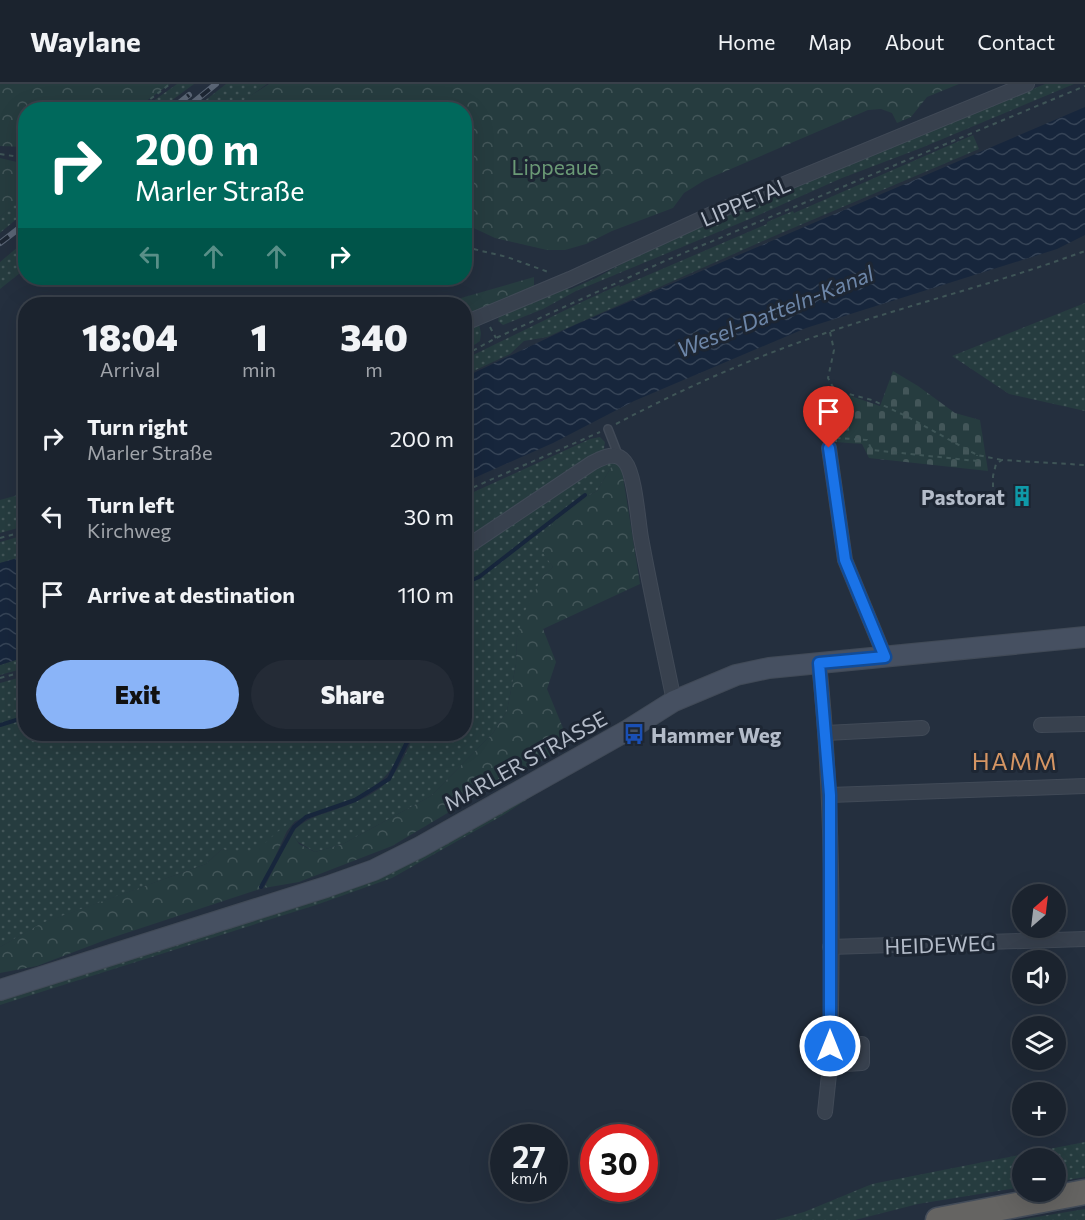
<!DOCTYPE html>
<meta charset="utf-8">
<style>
body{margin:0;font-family:Commissioner,sans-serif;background:#242b36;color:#f1f3f6;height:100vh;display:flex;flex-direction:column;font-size:22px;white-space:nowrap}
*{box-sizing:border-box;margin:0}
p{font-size:20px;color:#a0a4aa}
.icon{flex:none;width:33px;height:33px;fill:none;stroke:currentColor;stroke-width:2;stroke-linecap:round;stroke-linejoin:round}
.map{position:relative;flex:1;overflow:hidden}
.details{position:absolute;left:18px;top:213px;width:454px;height:444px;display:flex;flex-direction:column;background:#1b232e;border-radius:24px;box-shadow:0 6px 24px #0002,0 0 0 2px #39404a}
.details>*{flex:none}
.guide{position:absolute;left:18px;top:18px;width:454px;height:183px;border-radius:24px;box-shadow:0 6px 24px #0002,0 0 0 2px #39404a;background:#00695c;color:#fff;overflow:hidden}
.needle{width:39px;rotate:28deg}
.buttons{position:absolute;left:1012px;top:800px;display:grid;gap:12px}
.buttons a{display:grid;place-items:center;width:54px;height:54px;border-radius:50%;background:#1b232e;box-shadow:0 6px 24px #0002,0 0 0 2px #39404a;font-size:30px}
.speed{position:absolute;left:490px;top:1040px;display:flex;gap:12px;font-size:30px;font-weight:700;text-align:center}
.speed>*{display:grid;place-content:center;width:78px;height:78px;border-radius:50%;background:#1b232e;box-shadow:0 6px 24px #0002,0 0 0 2px #39404a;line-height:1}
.speed small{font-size:15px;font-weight:400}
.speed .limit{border:9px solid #d22;background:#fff;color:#111}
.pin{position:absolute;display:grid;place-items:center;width:51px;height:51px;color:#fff;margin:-62px -26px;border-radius:50% 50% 50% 0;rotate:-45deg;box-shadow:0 0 6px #0007}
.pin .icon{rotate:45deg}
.me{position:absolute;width:66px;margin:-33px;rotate:0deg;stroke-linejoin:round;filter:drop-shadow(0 0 4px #0008)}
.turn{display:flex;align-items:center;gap:21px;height:126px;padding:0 18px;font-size:27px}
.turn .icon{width:78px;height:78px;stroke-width:2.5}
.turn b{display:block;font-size:42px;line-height:51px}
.lanes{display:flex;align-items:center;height:57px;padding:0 18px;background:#0003;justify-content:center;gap:30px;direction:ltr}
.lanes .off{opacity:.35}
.eta{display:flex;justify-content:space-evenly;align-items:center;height:102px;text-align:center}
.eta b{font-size:36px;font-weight:800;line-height:42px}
.action{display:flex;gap:12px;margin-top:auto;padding:12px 18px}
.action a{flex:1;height:69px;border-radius:36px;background:#8ab4f8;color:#111;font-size:24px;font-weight:800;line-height:69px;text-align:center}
.action a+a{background:#242b36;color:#f1f3f6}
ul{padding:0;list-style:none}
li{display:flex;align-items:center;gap:18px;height:78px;padding:0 18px}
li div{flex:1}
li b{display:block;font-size:22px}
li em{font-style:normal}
header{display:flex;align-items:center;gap:36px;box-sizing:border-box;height:84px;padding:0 30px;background:#1b232e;border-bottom:2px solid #39404a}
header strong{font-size:28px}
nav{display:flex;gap:33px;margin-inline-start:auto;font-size:21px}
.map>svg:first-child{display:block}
</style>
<header>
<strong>Waylane</strong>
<nav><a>Home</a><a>Map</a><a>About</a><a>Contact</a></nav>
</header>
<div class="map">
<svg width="1085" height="1136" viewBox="0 0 1085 1136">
<defs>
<pattern id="grass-dots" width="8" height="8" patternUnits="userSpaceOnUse" patternTransform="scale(1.5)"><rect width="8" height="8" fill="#263c3f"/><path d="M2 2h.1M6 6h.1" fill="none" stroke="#435659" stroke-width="1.8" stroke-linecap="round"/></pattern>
<pattern id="forest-crowns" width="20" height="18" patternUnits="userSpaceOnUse" patternTransform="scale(1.5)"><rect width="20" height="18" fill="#263c3f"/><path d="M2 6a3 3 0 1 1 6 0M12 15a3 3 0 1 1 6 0" fill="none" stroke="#435659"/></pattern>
<pattern id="cemetery-stones" width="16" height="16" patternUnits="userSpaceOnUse" patternTransform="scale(1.5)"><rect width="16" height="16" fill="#263c3f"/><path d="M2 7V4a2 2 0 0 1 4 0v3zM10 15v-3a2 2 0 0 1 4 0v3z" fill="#435659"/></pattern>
<pattern id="water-waves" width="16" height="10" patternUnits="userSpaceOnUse" patternTransform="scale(1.5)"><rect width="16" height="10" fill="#17263c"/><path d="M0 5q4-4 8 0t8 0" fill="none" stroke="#364457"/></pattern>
</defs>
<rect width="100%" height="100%" fill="#242f3e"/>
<g fill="url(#grass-dots)">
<polygon points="177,0 194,0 160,25 142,25"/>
<polygon points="226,0 267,0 233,25 193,26"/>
<polygon points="1045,0 1074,0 921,64 842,94 752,134 576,207 543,225 503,241 498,237 499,233 511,226 561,205 571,205 596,194 640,170 796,101"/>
<polygon points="973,51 979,65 772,153 547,253 524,257 510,270 465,291 465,275 584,217 619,201 620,203 767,140 767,138 793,127 794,129"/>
<polygon points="25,109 25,128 0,149 0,133"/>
<polygon points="25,157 25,185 0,205 0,178"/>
<polygon points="1085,219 1085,327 1009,310 952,272"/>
<polygon points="479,240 481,249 480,257 465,267 465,244"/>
<polygon points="600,353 605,358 604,364 607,368 465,457 465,412 590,355"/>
<path d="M616,375L597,407L586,413L535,456L553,483L542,493L517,553L516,580L507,627L493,649L431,712L343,760L315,768L298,758L292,749C303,736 314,733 329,728C380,710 394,701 414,650H465V470L593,384Z"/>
<polygon points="25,409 25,442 0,449 0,416"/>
<polygon points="25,451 25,472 0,479 0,458"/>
<polygon points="25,573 25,584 0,591 0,581"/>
<path d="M25,592L26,650H408C402,664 397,679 387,690C364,719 321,723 290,740C276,747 265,765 249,769C240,771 231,768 222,765L206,780L43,839L0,863V599Z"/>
<polygon points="547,702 505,730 392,794 316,821 0,921 0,914 265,830"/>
<polygon points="1085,1058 1085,1093 1056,1098 1056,1074 1023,1074 1023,1103 918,1120 855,1136 775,1136 804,1128 872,1100"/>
<polygon points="1085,1125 1085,1136 1018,1136"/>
</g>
<g fill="url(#forest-crowns)">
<polygon points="0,0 170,0 135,25 26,26 25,63 0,62"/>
<polygon points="269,0 959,0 927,13 911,33 897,39 892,29 881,25 868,26 705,96 684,109 673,124 612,147 586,160 565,166 547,166 495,154 465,140 465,26 230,25"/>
<polygon points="0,74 25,80 26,109 0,133"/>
<polygon points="534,193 534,204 465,234 465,220 440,220"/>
<polygon points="616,375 621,380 640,500 543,545 556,578 547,605 570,661 461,721 392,762 299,798 264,804 292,749 299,760 315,768 343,760 431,712 493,649 507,627 516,580 517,553 525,527 542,493 553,483 534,456 586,413 597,407"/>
<path d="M295,737L287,747L260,805L108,855L37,882L0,889V863L42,839L206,780L222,765C266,777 262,752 295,737Z"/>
</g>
<polygon fill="url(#cemetery-stones)" points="893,287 918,302 955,329 980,336 988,387 869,374 862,360 835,358 848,311 880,322"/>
<g fill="url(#water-waves)">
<polygon points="1085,23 1085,151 1057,165 806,244 634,317 553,359 465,398 465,293 575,241"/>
<polygon points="25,472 25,573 0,581 0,479"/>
</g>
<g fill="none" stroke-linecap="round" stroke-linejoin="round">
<g stroke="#17263c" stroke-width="4">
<polyline points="465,499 479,493 585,411"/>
<polyline points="0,641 26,633"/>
<polyline points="261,803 294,743 306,733 355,716 389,695 411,650"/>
</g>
<defs>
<polyline id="service" points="608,345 619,373"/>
<g id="minor">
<polyline points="465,239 570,195 716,128 1027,0"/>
<polyline points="829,364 845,476 885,573"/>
<path d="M465,464L592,379C602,374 616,366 625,378C635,390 638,437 641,454C651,509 663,563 674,617"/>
<path d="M819,579C833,712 833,847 830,981L862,979V960L830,962"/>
<polyline points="1041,641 1085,640"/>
<polyline points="826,649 922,644"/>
<polyline points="830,711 1085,702"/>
<polyline points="830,863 1085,855"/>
<polyline points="825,1028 830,981"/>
</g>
<polyline id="secondary" points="0,906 326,803 374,786 420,763 628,646 674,617 736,591 769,584 1085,553"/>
<polyline id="trunk" points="938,1136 1085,1108"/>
</defs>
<use href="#service" stroke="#414a57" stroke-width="10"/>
<use href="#minor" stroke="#414a57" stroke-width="16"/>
<use href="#secondary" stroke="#414a57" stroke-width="22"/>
<use href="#trunk" stroke="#434c59" stroke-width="27"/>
<g stroke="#3f5557" stroke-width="2" stroke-dasharray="4.5 4.5" stroke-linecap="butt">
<polyline points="136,26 170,0"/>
<polyline points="0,70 26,74"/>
<polyline points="465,163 507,173 551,189"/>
<polyline points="490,243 496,254"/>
<polyline points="830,248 834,266 828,294 834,305 841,308 830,352"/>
<polyline points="465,271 496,254 667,176 1085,2"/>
<polyline points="841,308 872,316 908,333 977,371 1002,376"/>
<path d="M616,340C669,312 725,286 781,265C881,227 985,204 1085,167"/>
<polyline points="836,354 867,356 872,366 977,377 977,371"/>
<polyline points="993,403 993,392 996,380 1002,376 1085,381"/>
<polyline points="465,407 600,348"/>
<polyline points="0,454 26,447"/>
<polyline points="0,594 26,587"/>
</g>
<use href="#service" stroke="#38414e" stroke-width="7"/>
<use href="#minor" stroke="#38414e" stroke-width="14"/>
<use href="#secondary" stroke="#465061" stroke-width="20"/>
<use href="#trunk" stroke="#656462" stroke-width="24"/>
<defs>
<g id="rail">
<polyline points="170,26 189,11"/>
<polyline points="184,26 216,0"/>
<polyline points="0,159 26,139"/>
</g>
</defs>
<use href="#rail" stroke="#5a6575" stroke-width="6"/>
<use href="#rail" stroke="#1d2633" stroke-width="4" stroke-dasharray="11" stroke-linecap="butt"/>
</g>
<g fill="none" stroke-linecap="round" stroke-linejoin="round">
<defs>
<polyline id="route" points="829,364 845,476 885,573 819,579 830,711 830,962"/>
</defs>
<use href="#route" stroke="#114b97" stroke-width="15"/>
<use href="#route" stroke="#1a73e8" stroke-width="10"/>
</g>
<defs>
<symbol id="building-bare" viewBox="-9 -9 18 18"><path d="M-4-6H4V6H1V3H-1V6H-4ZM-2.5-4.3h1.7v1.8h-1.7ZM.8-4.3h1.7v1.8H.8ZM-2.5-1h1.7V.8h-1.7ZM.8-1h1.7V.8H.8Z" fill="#0f9aa8" stroke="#1d2633" stroke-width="2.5" paint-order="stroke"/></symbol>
<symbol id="bus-bare" viewBox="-9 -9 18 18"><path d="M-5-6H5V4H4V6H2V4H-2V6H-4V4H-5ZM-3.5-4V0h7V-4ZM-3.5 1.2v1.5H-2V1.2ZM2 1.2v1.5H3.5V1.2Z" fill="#1a4fb4" stroke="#1d2633" stroke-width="2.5" paint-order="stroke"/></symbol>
</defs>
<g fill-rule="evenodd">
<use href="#building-bare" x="1007" y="397" width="30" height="30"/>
<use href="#bus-bare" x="619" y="635" width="30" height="30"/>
</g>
<g text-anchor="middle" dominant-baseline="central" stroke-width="6" stroke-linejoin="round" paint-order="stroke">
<g font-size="21" fill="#6b9a76" stroke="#1d2633">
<text x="555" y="82">Lippeaue</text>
</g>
<g font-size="21" fill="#b4bcc9" stroke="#1d2633">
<text transform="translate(745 117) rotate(-23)">LIPPETAL</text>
<text transform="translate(525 676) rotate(-29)">MARLER STRASSE</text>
<text transform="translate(940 860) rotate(-2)">HEIDEWEG</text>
</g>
<g font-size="21" font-weight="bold" fill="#b4bcc9" stroke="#1d2633" text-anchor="end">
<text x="1005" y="412">Pastorat</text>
<text x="651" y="650" text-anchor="start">Hammer Weg</text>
</g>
<g font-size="22" font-style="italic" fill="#6d86a8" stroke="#1d2633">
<text transform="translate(775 227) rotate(-22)">Wesel-Datteln-Kanal</text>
</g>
<g font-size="24" letter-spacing="1.5" fill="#d59563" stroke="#1d2633">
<text x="1015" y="676">HAMM</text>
</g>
</g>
</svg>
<div class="buttons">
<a><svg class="needle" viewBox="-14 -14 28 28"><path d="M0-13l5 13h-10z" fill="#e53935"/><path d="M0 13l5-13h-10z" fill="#a0a4aa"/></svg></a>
<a><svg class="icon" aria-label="sound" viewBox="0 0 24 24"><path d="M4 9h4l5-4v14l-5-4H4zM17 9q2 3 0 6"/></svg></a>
<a><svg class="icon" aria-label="layers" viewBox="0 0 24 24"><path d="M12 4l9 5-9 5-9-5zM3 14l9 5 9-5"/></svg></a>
<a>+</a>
<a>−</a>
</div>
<div class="speed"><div>27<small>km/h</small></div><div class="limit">30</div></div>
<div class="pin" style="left:829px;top:364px;background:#d93025"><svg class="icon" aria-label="arrive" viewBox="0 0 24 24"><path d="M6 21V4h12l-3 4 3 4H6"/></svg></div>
<svg class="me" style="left:830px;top:962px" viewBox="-20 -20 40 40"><circle r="17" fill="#1a73e8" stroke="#fff" stroke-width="3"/><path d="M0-11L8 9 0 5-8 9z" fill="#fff"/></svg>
<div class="guide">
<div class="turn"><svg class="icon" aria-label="right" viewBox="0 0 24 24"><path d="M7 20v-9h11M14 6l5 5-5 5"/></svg><div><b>200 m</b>Marler Straße</div></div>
<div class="lanes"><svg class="icon off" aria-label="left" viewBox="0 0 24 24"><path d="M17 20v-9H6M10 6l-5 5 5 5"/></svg><svg class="icon off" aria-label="ahead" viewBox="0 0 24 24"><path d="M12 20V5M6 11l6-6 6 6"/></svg><svg class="icon off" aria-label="ahead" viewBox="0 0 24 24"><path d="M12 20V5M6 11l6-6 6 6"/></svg><svg class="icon" aria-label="right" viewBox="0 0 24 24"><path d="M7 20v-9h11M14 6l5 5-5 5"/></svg></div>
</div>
<section class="details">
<div class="eta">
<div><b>18:04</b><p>Arrival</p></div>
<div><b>1</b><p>min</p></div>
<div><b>340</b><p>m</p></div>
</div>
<ul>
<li><svg class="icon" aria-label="right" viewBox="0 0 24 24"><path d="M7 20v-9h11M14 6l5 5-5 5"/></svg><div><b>Turn right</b><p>Marler Straße</p></div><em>200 m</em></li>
<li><svg class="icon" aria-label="left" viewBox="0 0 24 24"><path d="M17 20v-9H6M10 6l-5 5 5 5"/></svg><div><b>Turn left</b><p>Kirchweg</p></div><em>30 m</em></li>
<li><svg class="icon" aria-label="arrive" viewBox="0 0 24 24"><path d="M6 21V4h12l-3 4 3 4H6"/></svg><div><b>Arrive at destination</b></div><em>110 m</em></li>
</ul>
<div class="action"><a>Exit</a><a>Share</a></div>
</section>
</div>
